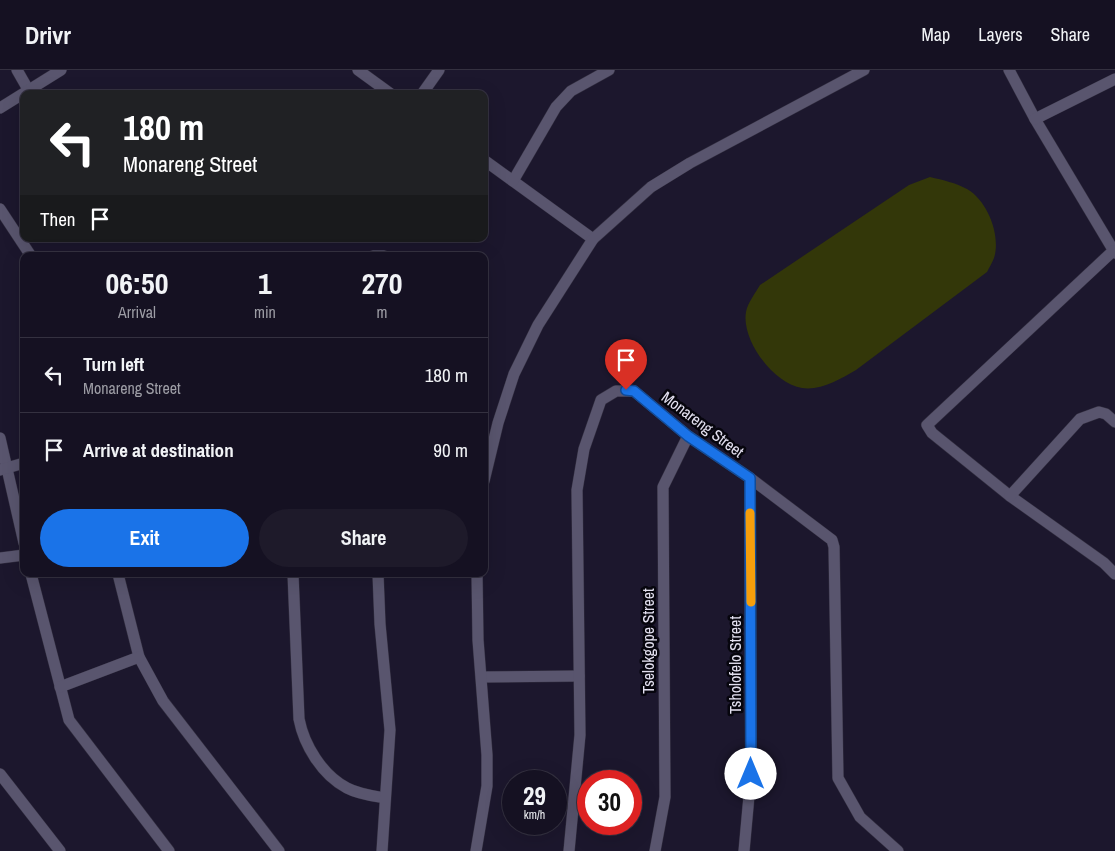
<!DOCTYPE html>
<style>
body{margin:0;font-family:"Archivo Narrow",sans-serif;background:#1e1a2a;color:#f1f3f6;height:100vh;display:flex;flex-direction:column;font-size:19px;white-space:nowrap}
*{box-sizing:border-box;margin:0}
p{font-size:16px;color:#9d9da5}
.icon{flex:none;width:28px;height:28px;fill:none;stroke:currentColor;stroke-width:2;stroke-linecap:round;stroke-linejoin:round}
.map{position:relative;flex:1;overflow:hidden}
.panel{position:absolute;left:20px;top:182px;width:468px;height:325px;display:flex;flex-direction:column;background:#151122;border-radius:10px;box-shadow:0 5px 20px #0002,0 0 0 1px #343140}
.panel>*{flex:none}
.guide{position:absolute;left:20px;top:20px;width:468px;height:152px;border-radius:10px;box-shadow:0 5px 20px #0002,0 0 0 1px #343140;background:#202124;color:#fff;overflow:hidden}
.speed{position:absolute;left:502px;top:700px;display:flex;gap:10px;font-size:25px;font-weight:700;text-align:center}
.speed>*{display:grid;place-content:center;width:65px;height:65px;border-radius:50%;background:#151122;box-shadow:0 5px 20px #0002,0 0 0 1px #343140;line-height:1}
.speed small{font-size:12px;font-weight:400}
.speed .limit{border:8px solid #d22;background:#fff;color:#111}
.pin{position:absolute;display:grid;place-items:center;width:42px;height:42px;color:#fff;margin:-51px -21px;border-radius:50% 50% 50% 0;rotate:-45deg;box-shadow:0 0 5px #0007}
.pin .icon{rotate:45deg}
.me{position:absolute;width:55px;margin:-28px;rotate:0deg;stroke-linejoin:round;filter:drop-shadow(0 0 4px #0008)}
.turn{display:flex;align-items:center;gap:18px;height:105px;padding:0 20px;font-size:22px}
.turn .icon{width:65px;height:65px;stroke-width:2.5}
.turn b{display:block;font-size:35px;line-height:42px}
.then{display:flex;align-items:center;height:48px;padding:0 20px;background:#0003;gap:10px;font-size:19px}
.eta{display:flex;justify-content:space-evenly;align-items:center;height:85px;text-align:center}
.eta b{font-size:30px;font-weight:700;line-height:35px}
.primary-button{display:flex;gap:10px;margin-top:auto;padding:10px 20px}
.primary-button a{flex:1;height:58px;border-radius:30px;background:#1a73e8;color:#fff;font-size:20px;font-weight:700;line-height:58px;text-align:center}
.primary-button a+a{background:#1e1a2a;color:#f1f3f6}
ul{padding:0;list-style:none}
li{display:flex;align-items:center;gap:15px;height:75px;padding:0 20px;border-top:1px solid #343140}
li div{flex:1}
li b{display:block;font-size:19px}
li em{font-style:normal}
header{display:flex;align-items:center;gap:30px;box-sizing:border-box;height:70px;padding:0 25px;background:#151122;border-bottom:1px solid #343140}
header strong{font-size:24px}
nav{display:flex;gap:28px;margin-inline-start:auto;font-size:18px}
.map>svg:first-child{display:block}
</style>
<header>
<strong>Drivr</strong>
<nav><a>Map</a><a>Layers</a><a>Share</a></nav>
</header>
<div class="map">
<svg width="1115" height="781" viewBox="0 0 1115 781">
<rect width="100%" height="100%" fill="#1c172d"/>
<path fill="#333709" d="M930,107C943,110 956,113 967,119C988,131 1001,166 994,188C992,193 989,198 987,202L856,300C841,309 820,321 802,318C774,314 741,270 746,242C748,232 755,224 760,215L909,115Z"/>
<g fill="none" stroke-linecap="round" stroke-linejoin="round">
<defs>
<g id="minor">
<polyline points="17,0 29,21"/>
<polyline points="358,0 391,24"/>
<polyline points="1009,0 1035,49 1115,183"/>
<polyline points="422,24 439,0"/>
<polyline points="0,38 61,0"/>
<polyline points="1035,49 1115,9"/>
<polyline points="484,90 593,169"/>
<polyline points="513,111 556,37 571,21 609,0"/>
<polyline points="0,139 31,186"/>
<polyline points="1113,181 927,355 932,363 1010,426 1104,493 1115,504"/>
<polyline points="373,186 384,186"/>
<polyline points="0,368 24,473"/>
<polyline points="0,400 24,393"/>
<polyline points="484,411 498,353 514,304 538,255 593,169 651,117 690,93 864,0"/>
<polyline points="1010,426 1080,349 1099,342 1106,344 1115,352"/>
<polyline points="0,488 24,485"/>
<polyline points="31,504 69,650 169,781"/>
<polyline points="118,504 139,587 163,631 279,781"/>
<path d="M293,504L299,649C304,675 322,705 347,718C358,724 373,726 385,728"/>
<polyline points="378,504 380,554 390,660 382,781"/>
<polyline points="482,607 579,606"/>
<polyline points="60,617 139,587"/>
<polyline points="0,704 60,781"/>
<polyline points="476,781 487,716 487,685 478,570 477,504"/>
<polyline points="569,781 580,665 577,420 584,379 601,330 616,321 634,321 688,366 750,408 832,470 834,477 838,708 860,747 898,781"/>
<polyline points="655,781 665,727 663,417 688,366"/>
<polyline points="744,781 751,704 750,408"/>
</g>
</defs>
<use href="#minor" stroke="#332f40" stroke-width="12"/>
<use href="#minor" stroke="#59556e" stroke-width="11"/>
</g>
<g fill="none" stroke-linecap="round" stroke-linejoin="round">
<defs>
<polyline id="route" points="626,320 634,321 688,366 750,408 751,704"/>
</defs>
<use href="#route" stroke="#114b97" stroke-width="12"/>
<use href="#route" stroke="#1a73e8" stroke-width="9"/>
<polyline stroke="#f59e0b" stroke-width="9" points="750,443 751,532"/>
</g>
<g text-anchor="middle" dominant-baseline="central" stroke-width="5" stroke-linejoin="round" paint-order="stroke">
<g font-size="16" fill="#e3e0f0" stroke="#06050d">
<text transform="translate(703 354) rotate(37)">Monareng Street</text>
<text transform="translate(648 571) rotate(-90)">Tselokgope Street</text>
<text transform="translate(735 595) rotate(-90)">Tsholofelo Street</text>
</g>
</g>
</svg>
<div class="speed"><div>29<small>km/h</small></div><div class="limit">30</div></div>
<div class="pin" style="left:626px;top:320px;background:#d93025"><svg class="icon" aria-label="arrive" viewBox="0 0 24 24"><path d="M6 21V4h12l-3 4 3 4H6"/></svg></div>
<svg class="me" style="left:751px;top:704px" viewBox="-20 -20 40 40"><circle r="19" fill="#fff"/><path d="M0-13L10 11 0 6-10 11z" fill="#1a73e8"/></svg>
<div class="guide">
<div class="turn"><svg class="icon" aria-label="left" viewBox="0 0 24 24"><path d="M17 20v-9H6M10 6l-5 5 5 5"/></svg><div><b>180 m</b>Monareng Street</div></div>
<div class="then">Then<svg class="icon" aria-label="arrive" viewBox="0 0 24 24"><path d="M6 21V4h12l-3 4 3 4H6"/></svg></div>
</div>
<section class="panel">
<div class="eta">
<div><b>06:50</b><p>Arrival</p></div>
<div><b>1</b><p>min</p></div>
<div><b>270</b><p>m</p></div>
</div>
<ul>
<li><svg class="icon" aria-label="left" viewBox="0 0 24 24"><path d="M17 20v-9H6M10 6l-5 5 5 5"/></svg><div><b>Turn left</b><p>Monareng Street</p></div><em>180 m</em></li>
<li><svg class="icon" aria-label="arrive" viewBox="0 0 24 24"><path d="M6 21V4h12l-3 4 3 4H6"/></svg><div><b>Arrive at destination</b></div><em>90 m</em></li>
</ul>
<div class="primary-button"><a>Exit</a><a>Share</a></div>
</section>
</div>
